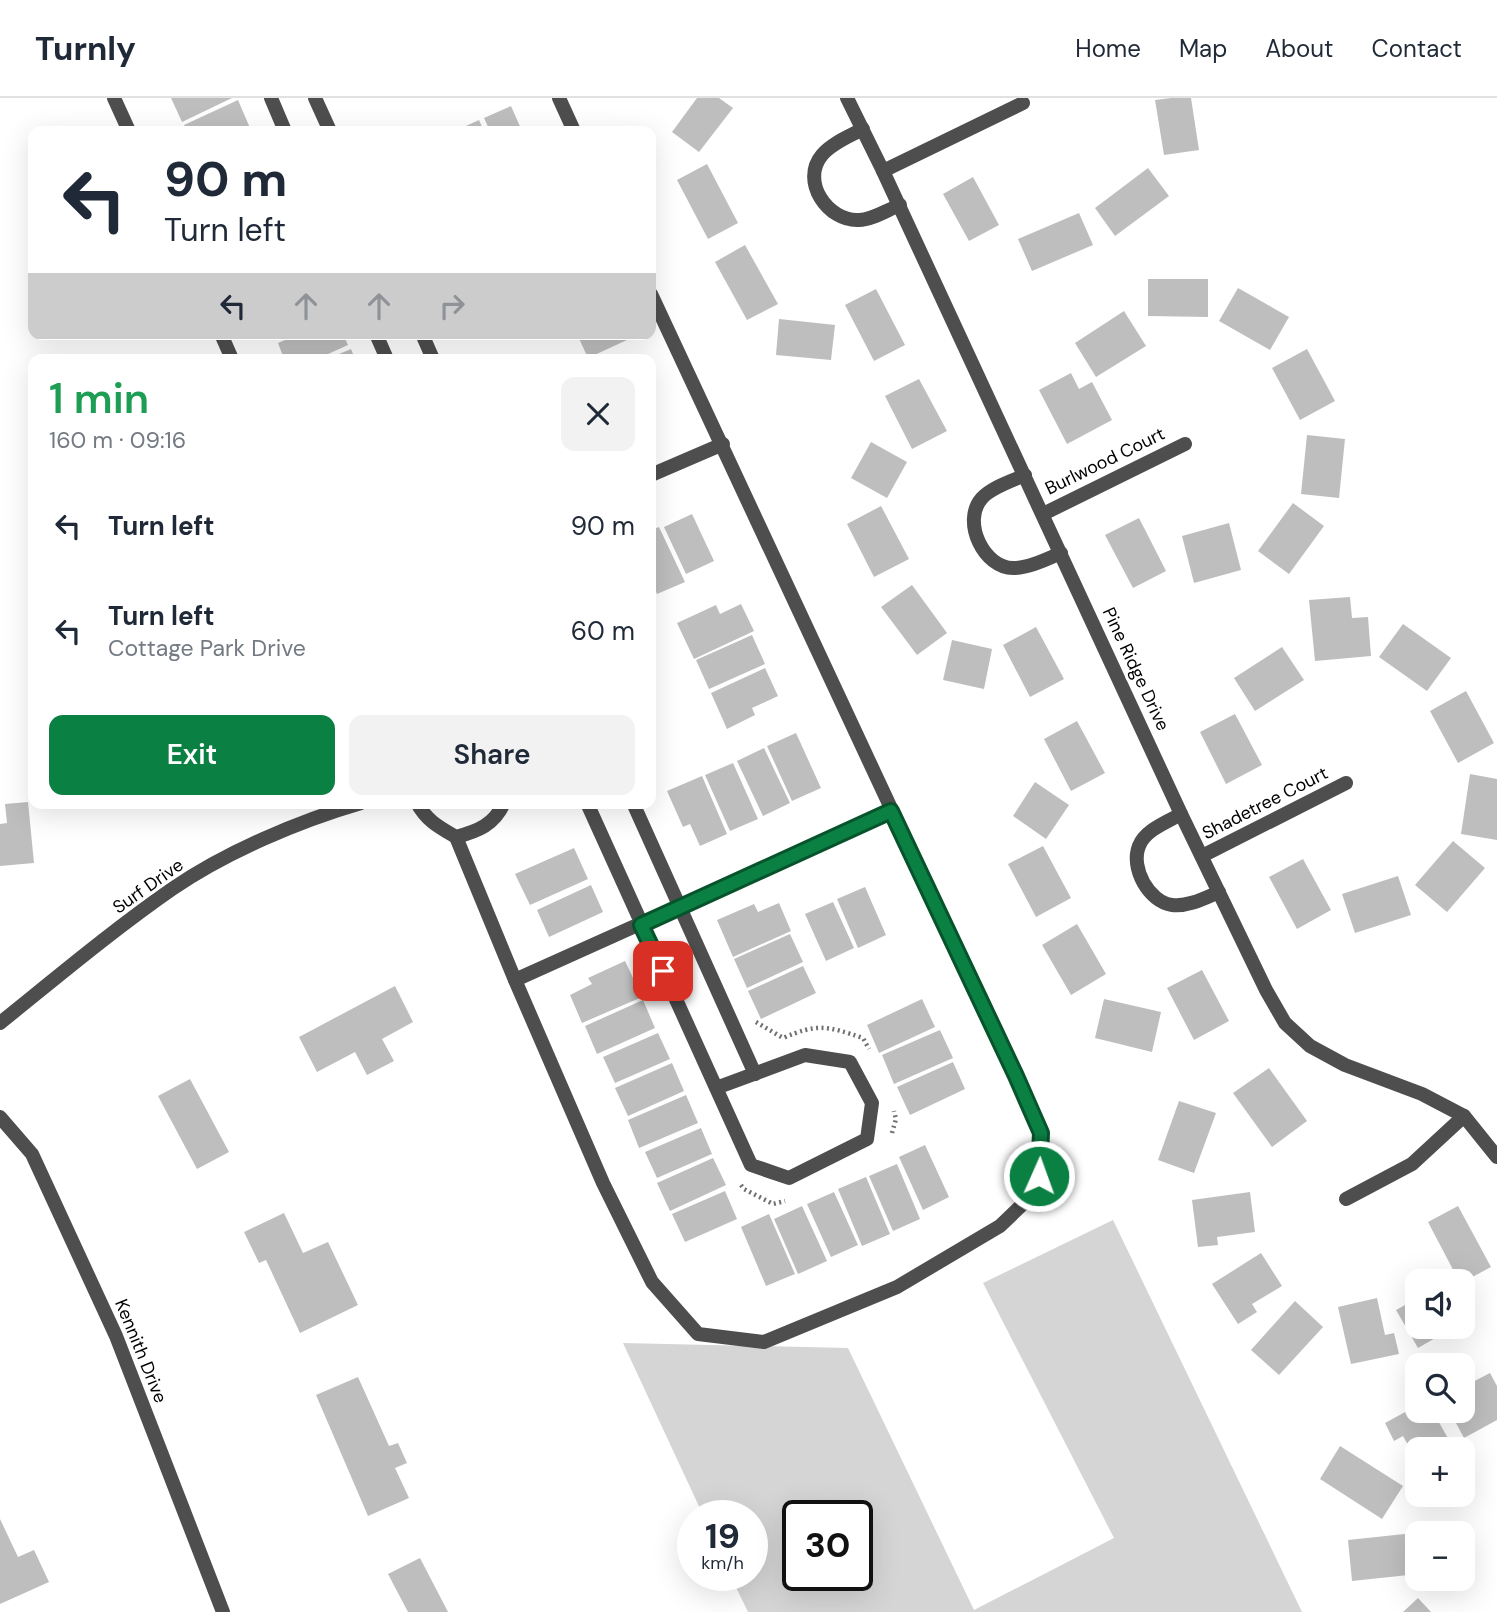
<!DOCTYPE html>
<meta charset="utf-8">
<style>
body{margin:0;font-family:"DM Sans",sans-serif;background:#f2f2f3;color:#1f2937;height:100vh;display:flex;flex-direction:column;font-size:26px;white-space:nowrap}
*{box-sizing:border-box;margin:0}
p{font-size:23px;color:#747a83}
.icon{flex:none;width:38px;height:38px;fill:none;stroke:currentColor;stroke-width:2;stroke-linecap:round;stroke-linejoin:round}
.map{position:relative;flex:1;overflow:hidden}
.details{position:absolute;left:28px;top:256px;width:628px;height:455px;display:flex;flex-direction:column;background:#fff;border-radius:14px;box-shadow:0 7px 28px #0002}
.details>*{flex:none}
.hud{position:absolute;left:28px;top:28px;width:628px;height:214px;border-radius:14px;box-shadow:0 7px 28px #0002;background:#fff;color:#1f2937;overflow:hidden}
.controls{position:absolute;left:1405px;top:1171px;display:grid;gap:14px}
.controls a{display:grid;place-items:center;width:70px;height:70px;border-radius:14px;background:#fff;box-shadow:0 7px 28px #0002;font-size:35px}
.speed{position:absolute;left:677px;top:1402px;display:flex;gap:14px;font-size:35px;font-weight:700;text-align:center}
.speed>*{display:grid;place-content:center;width:91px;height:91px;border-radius:50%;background:#fff;box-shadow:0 7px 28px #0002;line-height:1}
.speed small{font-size:18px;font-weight:400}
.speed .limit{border:4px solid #111;border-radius:10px;background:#fff;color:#111}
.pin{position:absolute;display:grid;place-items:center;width:60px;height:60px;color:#fff;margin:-30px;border-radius:14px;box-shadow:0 4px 10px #0006}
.me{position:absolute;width:77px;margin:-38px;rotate:2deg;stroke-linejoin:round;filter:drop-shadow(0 0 5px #0008)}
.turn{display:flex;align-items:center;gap:24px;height:147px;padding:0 21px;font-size:32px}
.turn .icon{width:91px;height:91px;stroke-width:2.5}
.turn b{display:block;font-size:49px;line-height:60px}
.lanes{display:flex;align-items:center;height:66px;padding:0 21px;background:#0003;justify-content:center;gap:35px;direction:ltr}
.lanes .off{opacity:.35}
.round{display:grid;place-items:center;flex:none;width:74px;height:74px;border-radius:14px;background:#f2f2f3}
.head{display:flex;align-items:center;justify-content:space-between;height:119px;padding:0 21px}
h1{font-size:42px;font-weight:600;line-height:52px;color:#1e9e55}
.primary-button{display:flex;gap:14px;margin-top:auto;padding:14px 21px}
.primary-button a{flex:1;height:80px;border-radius:14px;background:#0b8043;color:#fff;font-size:28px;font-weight:600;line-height:80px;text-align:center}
.primary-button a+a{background:#f2f2f3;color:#1f2937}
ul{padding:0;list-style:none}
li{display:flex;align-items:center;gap:21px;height:105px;padding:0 21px}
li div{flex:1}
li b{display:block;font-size:26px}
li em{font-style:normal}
header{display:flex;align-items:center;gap:42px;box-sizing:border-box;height:98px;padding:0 35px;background:#fff;border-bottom:2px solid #e0e1e3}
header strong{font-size:33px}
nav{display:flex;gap:38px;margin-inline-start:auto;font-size:24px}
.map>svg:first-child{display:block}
</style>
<header>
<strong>Turnly</strong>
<nav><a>Home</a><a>Map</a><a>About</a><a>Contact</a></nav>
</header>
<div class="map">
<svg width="1497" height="1514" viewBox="0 0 1497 1514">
<rect width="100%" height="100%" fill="#fff"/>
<path fill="#d5d5d5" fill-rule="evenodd" d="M1113,1122L1302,1514H748L730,1477H752V1418L703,1417L623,1245L848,1250L974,1512L1114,1440L983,1185ZM798,1418H858V1477H798Z"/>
<g fill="#bebebe">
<polygon points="171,0 232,0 182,24"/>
<polygon points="697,0 719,0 733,10 699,54 672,34"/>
<polygon points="1171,0 1191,0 1199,52 1164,57 1155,2"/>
<polygon points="238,2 250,30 243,33 187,33 184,27"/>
<polygon points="511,8 522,33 490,33 484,20"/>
<polygon points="479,22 484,33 455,33"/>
<polygon points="707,66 738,125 708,141 677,82"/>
<polygon points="1148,70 1169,98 1115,138 1095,110"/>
<polygon points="973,79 999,127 969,143 943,96"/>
<polygon points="1079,115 1093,147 1032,173 1018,141"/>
<polygon points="745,147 778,206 747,222 715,164"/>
<polygon points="1148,181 1208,181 1208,219 1148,218"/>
<polygon points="1238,190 1289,219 1270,252 1219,223"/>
<polygon points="876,191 905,247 874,263 845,207"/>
<polygon points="1124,213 1146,248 1096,279 1075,245"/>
<polygon points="779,221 835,227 831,262 776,257"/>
<polygon points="299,236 343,236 348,247 317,261 284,261 278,245"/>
<polygon points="577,236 640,236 588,260"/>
<polygon points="351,251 355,261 327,261"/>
<polygon points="1307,251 1335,303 1300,322 1272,270"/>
<polygon points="1071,275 1079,291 1092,284 1112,322 1067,346 1039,292"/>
<polygon points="919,281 947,333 912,351 885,298"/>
<polygon points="1307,337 1345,341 1339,400 1301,396"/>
<polygon points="871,344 907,364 887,400 851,380"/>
<polygon points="1293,405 1324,428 1289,476 1258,453"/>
<polygon points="881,408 909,461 874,479 847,426"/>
<polygon points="692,416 714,463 686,476 664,429"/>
<polygon points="1139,420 1166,473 1133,490 1105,437"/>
<polygon points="1229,425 1241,472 1194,485 1182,438"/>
<polygon points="659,429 685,484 657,496 651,483 651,432"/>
<polygon points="912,487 947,535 917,557 881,509"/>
<polygon points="1350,499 1352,520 1368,519 1371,558 1315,563 1309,502"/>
<polygon points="741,506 754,533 694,561 677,525 716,507 720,516"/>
<polygon points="1403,526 1451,560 1427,593 1379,559"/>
<polygon points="1036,529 1064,581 1030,599 1003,547"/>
<polygon points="752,537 765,566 709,591 696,562"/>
<polygon points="952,542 992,551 984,591 943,582"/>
<polygon points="1282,549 1304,582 1255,613 1234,580"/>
<polygon points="765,570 778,598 752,610 755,617 727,631 711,595"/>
<polygon points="1466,593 1494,645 1458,665 1430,613"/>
<polygon points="1235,616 1262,667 1226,686 1200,634"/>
<polygon points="1077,623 1105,675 1071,693 1044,641"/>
<polygon points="796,635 821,690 792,703 767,648"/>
<polygon points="764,650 790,705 763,718 737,663"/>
<polygon points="733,665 758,721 730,733 705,677"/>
<polygon points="1470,676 1497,681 1497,742 1461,736"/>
<polygon points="702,678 727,736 700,748 690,726 683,729 667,693"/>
<polygon points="1035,684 1069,707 1046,741 1013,718"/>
<polygon points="28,704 34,765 0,768 0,726 7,725 5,706"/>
<polygon points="1453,743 1485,770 1447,814 1415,787"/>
<polygon points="1043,748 1071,800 1036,819 1008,766"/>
<polygon points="574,750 588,781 530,807 515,776"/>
<polygon points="1303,761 1331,812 1297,831 1269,779"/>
<polygon points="1398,778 1411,817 1355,835 1342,796"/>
<polygon points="591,787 603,814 549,839 537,812"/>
<polygon points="865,789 886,837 858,850 837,801"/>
<polygon points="833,804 854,850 826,863 805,816"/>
<polygon points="779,805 791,833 733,859 717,822 754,806 758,814"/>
<polygon points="1077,826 1106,876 1071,897 1042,847"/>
<polygon points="790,836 803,864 747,890 734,861"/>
<polygon points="625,863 642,899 582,925 570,897 592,886 588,880"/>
<polygon points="803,868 816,895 761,921 748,893"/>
<polygon points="1202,872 1229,923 1194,942 1167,890"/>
<polygon points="395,888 413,924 382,941 394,963 367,977 355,954 317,974 299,939"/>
<polygon points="922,901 935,929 879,955 867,927"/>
<polygon points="1104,901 1161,914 1152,954 1095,940"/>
<polygon points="643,902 655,930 597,956 585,928"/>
<polygon points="940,932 953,960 894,986 882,957"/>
<polygon points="658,935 670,961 615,985 603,959"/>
<polygon points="953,964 965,991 910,1017 897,989"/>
<polygon points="672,965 684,993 628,1018 615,990"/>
<polygon points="1269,970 1307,1023 1272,1049 1233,995"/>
<polygon points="190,981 229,1054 197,1071 158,998"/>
<polygon points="686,997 698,1025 639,1050 628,1022"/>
<polygon points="1179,1003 1216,1015 1194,1075 1158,1062"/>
<polygon points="701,1030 712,1056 657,1080 645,1054"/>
<polygon points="925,1047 949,1099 923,1112 899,1059"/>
<polygon points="713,1060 726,1087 670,1113 657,1085"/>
<polygon points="897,1066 920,1121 893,1133 869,1078"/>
<polygon points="866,1079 890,1136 862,1148 838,1091"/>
<polygon points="725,1093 737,1121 685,1144 672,1116"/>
<polygon points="834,1094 858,1147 831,1159 807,1106"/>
<polygon points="1250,1094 1255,1134 1217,1139 1218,1147 1198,1149 1192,1102"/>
<polygon points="802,1108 827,1163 798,1176 774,1121"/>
<polygon points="1458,1108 1491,1169 1463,1184 1459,1183 1428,1124"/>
<polygon points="284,1115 303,1155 328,1144 358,1207 300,1235 266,1162 259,1165 244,1134"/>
<polygon points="769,1116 795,1176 766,1188 741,1129"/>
<polygon points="1261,1155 1282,1188 1252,1206 1257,1214 1238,1226 1212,1186"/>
<polygon points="1377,1200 1385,1237 1394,1235 1399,1256 1351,1266 1338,1209"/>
<polygon points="1418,1200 1418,1228 1456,1228 1418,1250 1396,1212"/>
<polygon points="1295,1203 1323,1229 1279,1277 1251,1252"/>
<polygon points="1490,1275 1497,1288 1497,1322 1464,1340 1449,1312 1463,1312 1463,1289"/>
<polygon points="358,1279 389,1348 398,1345 407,1365 395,1370 409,1400 368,1418 316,1297"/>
<polygon points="1418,1307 1418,1312 1432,1312 1454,1351 1418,1351 1418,1365 1403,1338 1394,1343 1385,1325"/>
<polygon points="1340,1348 1403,1388 1382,1421 1320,1381"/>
<polygon points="0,1421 18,1459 34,1452 49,1484 0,1506"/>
<polygon points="1414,1435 1418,1476 1352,1483 1348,1442"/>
<polygon points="420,1460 448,1514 408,1514 388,1476"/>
<polygon points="1418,1500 1431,1514 1403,1514"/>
</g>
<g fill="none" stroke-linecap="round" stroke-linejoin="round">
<g stroke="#707070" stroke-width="4.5" stroke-dasharray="2 3.5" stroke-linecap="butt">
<path d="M756,924L783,940C818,925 827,928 863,940L869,951"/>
<polyline points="892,1035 896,1021 894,1013"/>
<polyline points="741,1087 744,1091 773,1106 785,1103"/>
</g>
<g stroke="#4e4e4e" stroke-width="14">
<path d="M863,31C850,38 832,45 822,57C800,83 828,124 859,122C872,122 887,112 900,107"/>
<path d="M1025,377C1012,383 992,389 982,400C961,423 984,471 1014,470C1029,470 1047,461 1061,455"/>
<path d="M1181,716C1167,724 1145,732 1139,748C1130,770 1149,804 1172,807C1188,809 1205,800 1219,794"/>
</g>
<g stroke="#4e4e4e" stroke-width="14">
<polyline points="114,0 129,33"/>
<polyline points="271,0 285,33"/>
<polyline points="315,0 330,33"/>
<polyline points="559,0 574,33"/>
<polyline points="847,0 883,73 1181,716 1266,892 1285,925 1310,948 1345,967 1422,996 1464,1018 1497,1059"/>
<polyline points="883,73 1023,5"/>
<polyline points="221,236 232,261"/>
<polyline points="376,236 387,261"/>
<polyline points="422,236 433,261"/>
<polyline points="651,377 723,346"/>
<polyline points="1043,416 1185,346"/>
<path d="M417,705C427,723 439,729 456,739C478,733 494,727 504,705"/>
<polyline points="587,705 751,1067 789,1080 867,1041 872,1005 850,964 805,957 716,990"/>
<polyline points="633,705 755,976"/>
<polyline points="456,739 515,882 603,1085 652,1184 698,1236 764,1244 897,1189 1000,1128 1026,1103 1039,1078 1040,1035 1016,978 651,196"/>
<polyline points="1202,758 1346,685"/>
<polyline points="515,882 891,713"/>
<path d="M0,925C56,880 113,832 172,791C226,754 299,723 361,705"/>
<polyline points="0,1019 32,1056 116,1238 223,1514"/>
<polyline points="1346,1101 1412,1066 1464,1018"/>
</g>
</g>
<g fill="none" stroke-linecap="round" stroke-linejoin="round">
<defs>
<polyline id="route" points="663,873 641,827 891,713 1016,978 1041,1035 1039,1078"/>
</defs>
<use href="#route" stroke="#07532c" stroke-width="18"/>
<use href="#route" stroke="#0b8043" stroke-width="12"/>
</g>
<g text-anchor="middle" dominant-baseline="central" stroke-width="6" stroke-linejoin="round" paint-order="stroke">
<g font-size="18" fill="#000" stroke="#fff">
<text transform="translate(1105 363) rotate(-26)">Burlwood Court</text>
<text transform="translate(1136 571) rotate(65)">Pine Ridge Drive</text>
<text transform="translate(1265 705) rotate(-27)">Shadetree Court</text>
<text transform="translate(148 788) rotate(-35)">Surf Drive</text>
<text transform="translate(141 1253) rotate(68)">Kennith Drive</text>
</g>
</g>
</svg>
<div class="controls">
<a><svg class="icon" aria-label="sound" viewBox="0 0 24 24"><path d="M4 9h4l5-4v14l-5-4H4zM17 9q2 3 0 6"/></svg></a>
<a><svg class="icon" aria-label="search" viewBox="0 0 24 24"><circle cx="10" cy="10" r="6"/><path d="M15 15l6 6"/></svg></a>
<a>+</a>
<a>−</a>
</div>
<div class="speed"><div>19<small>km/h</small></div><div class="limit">30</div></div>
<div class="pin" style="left:663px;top:873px;background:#d93025"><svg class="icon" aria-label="arrive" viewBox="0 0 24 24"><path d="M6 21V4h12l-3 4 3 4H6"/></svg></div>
<svg class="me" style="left:1039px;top:1078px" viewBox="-20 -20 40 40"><circle r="17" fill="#0b8043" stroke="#fff" stroke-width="3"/><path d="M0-11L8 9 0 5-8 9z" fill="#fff"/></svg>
<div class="hud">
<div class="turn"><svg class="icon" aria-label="left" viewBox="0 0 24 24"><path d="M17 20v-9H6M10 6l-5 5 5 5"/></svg><div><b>90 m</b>Turn left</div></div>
<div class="lanes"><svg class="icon" aria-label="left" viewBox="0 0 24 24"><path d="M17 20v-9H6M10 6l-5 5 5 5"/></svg><svg class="icon off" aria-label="ahead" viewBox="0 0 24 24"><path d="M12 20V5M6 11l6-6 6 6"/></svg><svg class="icon off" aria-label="ahead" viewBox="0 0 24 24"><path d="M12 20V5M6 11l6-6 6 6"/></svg><svg class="icon off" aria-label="right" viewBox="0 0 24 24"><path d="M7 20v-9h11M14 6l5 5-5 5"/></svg></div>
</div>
<section class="details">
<div class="head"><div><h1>1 min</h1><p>160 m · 09:16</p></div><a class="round"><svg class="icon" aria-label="close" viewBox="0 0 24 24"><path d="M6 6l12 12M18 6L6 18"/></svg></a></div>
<ul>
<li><svg class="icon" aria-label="left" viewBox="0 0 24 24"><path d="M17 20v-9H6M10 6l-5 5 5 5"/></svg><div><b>Turn left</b></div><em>90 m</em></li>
<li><svg class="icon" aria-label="left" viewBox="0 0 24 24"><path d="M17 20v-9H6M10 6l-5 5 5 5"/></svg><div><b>Turn left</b><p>Cottage Park Drive</p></div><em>60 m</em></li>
</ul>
<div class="primary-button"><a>Exit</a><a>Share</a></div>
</section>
</div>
